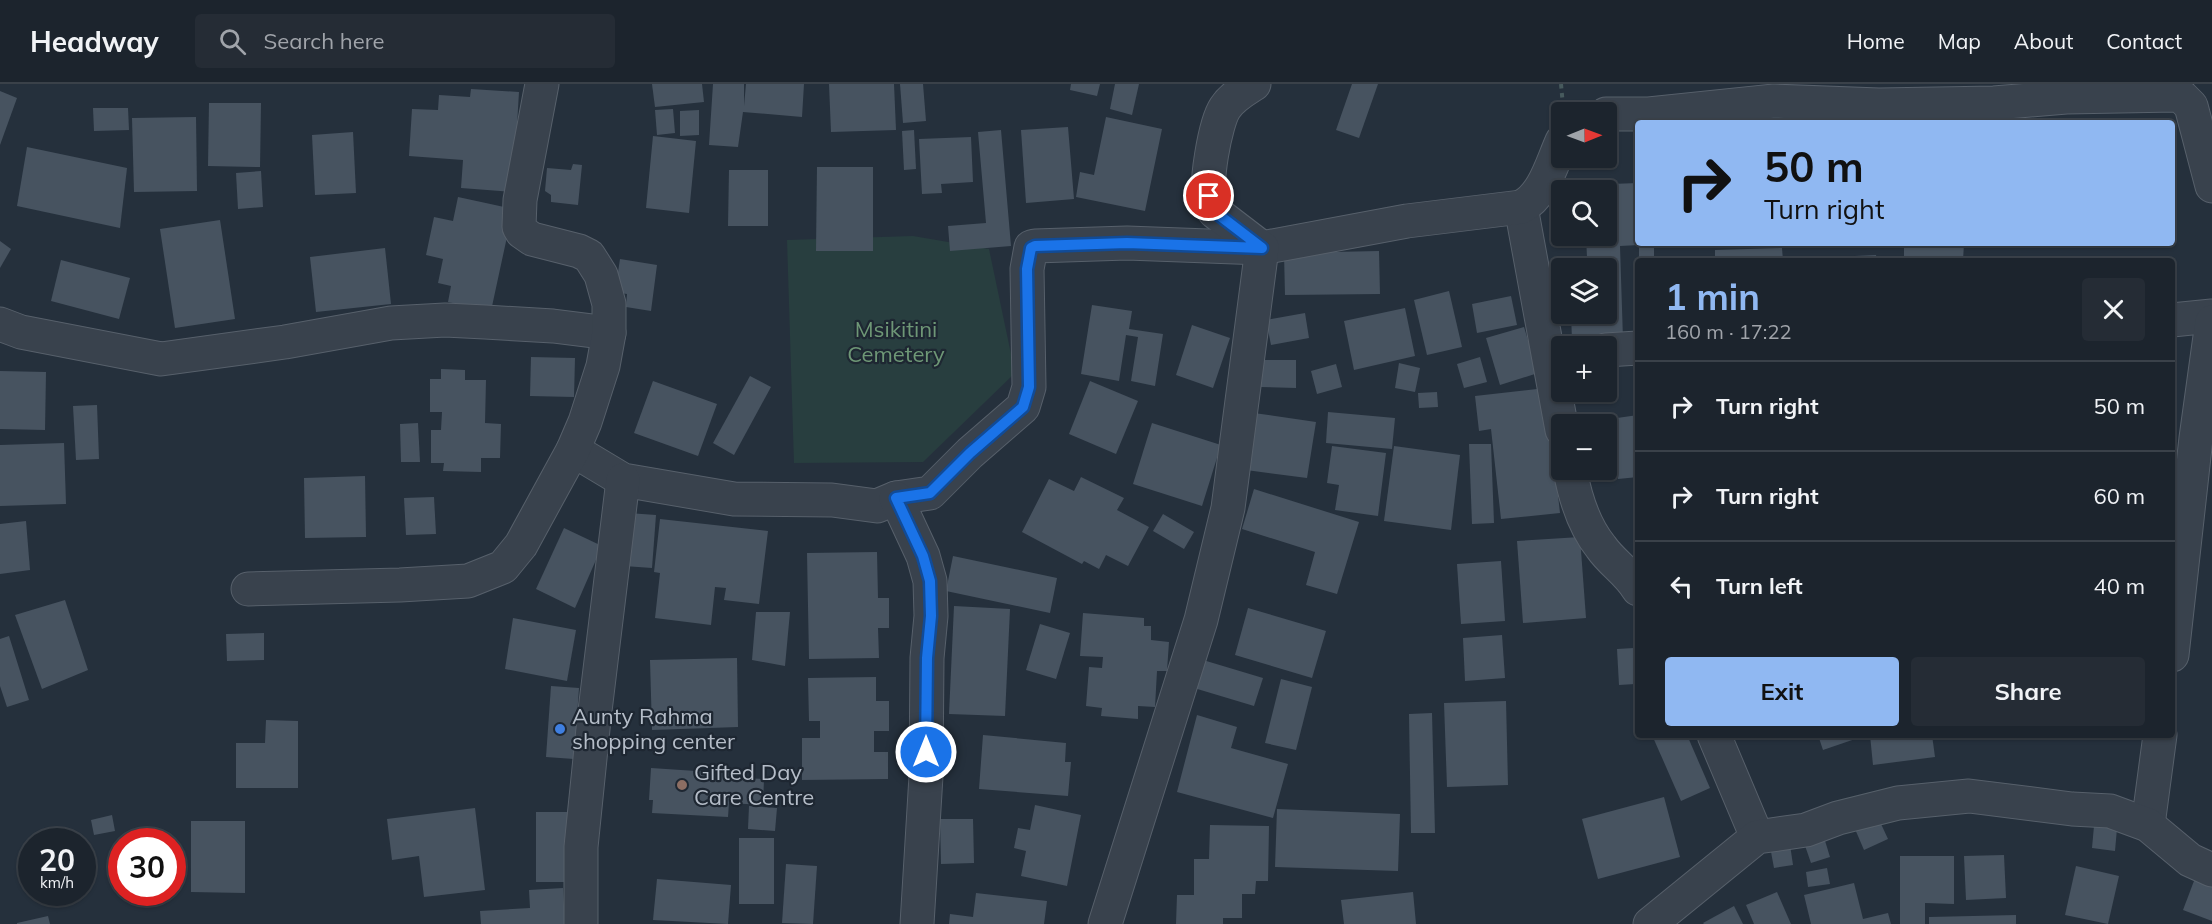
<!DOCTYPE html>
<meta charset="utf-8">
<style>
body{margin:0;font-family:Mulish,sans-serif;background:#252c35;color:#f1f3f6;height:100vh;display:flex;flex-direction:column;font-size:22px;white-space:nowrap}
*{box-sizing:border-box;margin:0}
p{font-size:20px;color:#a0a4aa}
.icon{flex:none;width:33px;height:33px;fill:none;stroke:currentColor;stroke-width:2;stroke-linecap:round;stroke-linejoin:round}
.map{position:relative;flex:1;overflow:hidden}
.sheet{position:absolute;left:1635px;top:174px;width:540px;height:480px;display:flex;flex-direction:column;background:#1c242d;border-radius:6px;box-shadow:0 2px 4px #0004,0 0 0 2px #3a4149}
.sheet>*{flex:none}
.banner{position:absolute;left:1635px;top:36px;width:540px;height:126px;border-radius:6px;box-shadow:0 2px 4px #0004,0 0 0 2px #3a4149;background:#90b8f2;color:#111;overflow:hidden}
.needle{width:39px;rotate:89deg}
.controls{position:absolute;left:1551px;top:18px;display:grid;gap:12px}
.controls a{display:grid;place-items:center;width:66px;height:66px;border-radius:6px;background:#1c242d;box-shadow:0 2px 4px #0004,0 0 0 2px #3a4149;font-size:30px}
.speed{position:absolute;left:18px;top:744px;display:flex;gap:12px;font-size:30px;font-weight:700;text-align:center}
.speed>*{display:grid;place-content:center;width:78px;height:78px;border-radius:50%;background:#1c242d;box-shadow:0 2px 4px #0004,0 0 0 2px #3a4149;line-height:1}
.speed small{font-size:15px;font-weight:400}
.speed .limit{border:9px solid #d22;background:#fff;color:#111}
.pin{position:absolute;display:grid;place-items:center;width:51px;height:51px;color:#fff;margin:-26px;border:3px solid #fff;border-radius:50%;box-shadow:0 2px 6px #0007}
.me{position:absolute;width:66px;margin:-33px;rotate:0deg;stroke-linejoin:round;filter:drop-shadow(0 0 4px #0008)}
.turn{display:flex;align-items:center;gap:21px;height:126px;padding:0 30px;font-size:27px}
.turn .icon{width:78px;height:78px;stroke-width:2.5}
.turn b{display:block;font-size:42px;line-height:51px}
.round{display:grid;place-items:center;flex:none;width:63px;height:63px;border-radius:6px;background:#252c35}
.summary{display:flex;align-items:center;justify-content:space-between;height:102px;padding:0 30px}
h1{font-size:36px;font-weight:700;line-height:45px;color:#90b8f2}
.cta{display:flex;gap:12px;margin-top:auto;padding:12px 30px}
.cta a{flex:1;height:69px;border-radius:6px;background:#90b8f2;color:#111;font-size:24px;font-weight:700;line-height:69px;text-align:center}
.cta a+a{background:#252c35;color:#f1f3f6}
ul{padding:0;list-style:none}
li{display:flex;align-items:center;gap:18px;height:90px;padding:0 30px;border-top:2px solid #3a4149}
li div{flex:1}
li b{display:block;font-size:22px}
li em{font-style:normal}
header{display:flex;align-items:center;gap:36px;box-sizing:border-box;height:84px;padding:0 30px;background:#1c242d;border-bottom:2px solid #3a4149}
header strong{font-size:28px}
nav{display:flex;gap:33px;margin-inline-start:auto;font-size:21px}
.search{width:420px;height:54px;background:#252c35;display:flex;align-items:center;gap:15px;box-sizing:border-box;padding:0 21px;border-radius:6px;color:#a0a4aa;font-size:22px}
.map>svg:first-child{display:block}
</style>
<header>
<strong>Headway</strong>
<div class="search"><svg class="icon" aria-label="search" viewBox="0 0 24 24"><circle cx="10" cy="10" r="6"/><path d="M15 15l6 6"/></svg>Search here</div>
<nav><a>Home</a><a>Map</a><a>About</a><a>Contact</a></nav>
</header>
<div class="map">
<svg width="2212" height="840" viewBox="0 0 2212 840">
<rect width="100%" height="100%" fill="#25303c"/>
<polygon fill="#283e3f" points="913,152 989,165 1015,289 923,378 794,379 787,156"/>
<g fill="#475360">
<polygon points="652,0 702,0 704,18 655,23"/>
<polygon points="713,0 744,0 744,22 746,0 804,0 802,33 743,28 738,63 709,61"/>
<polygon points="829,0 894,0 896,46 831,48"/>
<polygon points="900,0 923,0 926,37 903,39"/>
<polygon points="1071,0 1100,0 1097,12 1070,6"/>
<polygon points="1115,0 1139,0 1132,31 1110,25"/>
<polygon points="1352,0 1378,0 1359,54 1336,46"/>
<polygon points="471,5 519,8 513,108 461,104 463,76 409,72 412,25 438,26 439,11 470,13"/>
<polygon points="0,7 17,14 0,61"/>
<polygon points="209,19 261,19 260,83 208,82"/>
<polygon points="93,24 128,24 129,46 94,47"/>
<polygon points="673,25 675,49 657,51 655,26"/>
<polygon points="699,26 699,51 680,52 680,27"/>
<polygon points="196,33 197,107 134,108 132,34"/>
<polygon points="1106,33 1162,45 1145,127 1076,113 1080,88 1094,91"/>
<polygon points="1068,43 1074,115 1026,119 1021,46"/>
<polygon points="914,46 916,85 904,86 902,47"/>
<polygon points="1001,46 1011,162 950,167 948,142 986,139 978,48"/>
<polygon points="353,48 356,109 315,111 312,51"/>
<polygon points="653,52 696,57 689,129 646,124"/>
<polygon points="971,53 973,98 941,100 942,109 922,110 919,55"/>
<polygon points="27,63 127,84 120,144 17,122"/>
<polygon points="573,80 582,81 578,121 551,118 551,111 545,107 547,84 571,86"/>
<polygon points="817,83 873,83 873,167 816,167"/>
<polygon points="729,86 768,86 768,142 728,142"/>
<polygon points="261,87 263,123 238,125 236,89"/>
<polygon points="1638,99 1638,159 1654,159 1654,177 1639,177 1639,161 1620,162 1623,255 1572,256 1571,230 1606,230 1606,184 1569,184 1569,173 1587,173 1586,152 1606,152 1606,106 1584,106 1584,101"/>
<polygon points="458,113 513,125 491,227 448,218 451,202 438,199 443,175 426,171 434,133 453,137"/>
<polygon points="220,136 235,235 175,244 160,145"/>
<polygon points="0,157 11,165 0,184"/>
<polygon points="1904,159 1964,159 1963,177 1904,177"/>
<polygon points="385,164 391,220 316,228 310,173"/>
<polygon points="1782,164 1783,177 1715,177 1715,166"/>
<polygon points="1379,167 1380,210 1285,211 1284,169"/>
<polygon points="1876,171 1877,177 1833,177 1833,173"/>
<polygon points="620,175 657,181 651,227 626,223 627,210 615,208"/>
<polygon points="61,176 130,194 119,235 51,217"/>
<polygon points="1449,207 1462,263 1427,271 1414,216"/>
<polygon points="1511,212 1517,241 1477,249 1472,220"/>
<polygon points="1092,221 1132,227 1129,245 1163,250 1155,302 1131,297 1138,253 1126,251 1119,297 1081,290"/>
<polygon points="1405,224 1415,272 1354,286 1344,237"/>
<polygon points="1305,229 1309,254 1271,261 1266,236"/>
<polygon points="1192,241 1230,254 1213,304 1176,291"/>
<polygon points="1524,243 1538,289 1500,301 1486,254"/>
<polygon points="531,273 575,274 574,313 530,312"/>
<polygon points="1480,273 1487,298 1464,304 1457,280"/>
<polygon points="1260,276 1296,276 1296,304 1260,303"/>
<polygon points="1399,279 1420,284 1415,308 1395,304"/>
<polygon points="1336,280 1342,303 1317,310 1311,287"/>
<polygon points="441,285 465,286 465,296 486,296 485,339 501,340 500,374 481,374 481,388 443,387 444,379 431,379 431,346 441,346 442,328 430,328 430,295 441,295"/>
<polygon points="0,287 46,288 45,346 0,345"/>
<polygon points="750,292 771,303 734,371 713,359"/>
<polygon points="653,297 717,320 698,372 634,349"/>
<polygon points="1090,297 1138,317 1116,370 1069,350"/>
<polygon points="1546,304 1560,429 1501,435 1491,345 1479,347 1475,312"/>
<polygon points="1437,308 1438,323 1419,324 1418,309"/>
<polygon points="97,321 99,375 76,376 73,322"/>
<polygon points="1328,328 1395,334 1392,365 1326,359"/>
<polygon points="1254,329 1316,338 1307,394 1246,386"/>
<polygon points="1638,331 1638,393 1618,395 1610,335"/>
<polygon points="418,339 420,378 401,378 400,340"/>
<polygon points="1152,339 1221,361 1202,422 1133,400"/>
<polygon points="64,359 66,420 0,422 0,361"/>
<polygon points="1469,360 1491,360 1494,439 1472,440"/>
<polygon points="1332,362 1386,369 1378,432 1335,426 1339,401 1327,399"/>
<polygon points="1394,362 1460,371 1451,446 1384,437"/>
<polygon points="365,392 366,453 305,454 304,394"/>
<polygon points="1081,393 1124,414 1117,426 1149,443 1128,482 1106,471 1099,485 1084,477 1082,480 1022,448 1049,395 1074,407"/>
<polygon points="1254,405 1359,438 1337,510 1306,501 1315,468 1242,445"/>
<polygon points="434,413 436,450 406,451 404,414"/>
<polygon points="628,429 656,431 652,484 624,482"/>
<polygon points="1163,430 1194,448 1184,465 1153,447"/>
<polygon points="660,435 768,447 759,520 724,516 726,504 715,503 711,541 655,534 660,489 654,488"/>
<polygon points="26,437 30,486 0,490 0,440"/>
<polygon points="564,444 602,462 575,524 536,505"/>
<polygon points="1580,453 1586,534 1523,539 1517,457"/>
<polygon points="877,468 878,514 889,514 889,544 878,544 879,574 809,575 807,469"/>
<polygon points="953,472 1057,494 1050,529 946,507"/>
<polygon points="1501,477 1505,537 1461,540 1457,480"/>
<polygon points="65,516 88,586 42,605 15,531"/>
<polygon points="954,522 1010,525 1005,632 949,630"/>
<polygon points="1248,524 1326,547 1312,594 1235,571"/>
<polygon points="756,528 790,528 785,582 752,576"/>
<polygon points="1083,529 1144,534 1144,542 1151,542 1151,556 1169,558 1167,587 1157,587 1155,623 1138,622 1138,635 1101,632 1102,624 1086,622 1089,583 1102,584 1103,573 1080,572"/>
<polygon points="513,534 576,546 567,597 505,585"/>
<polygon points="1040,540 1070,549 1056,595 1026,586"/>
<polygon points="264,549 264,576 227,577 226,550"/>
<polygon points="1502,551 1505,594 1465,597 1463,554"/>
<polygon points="9,552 29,616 7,623 0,602 0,555"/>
<polygon points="1634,564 1635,600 1619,601 1617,565"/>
<polygon points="737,574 738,643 652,646 650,576"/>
<polygon points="1203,576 1263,594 1254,622 1194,604"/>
<polygon points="876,593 876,617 889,617 889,647 874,647 874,668 888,668 888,695 802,696 802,654 820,654 820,637 809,637 808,594"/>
<polygon points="1281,595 1312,603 1296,666 1265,659"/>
<polygon points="551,602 579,604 574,675 546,673"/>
<polygon points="1506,617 1508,701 1447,703 1444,619"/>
<polygon points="1432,629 1435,749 1411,749 1409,630"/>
<polygon points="1197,631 1237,643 1231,664 1288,680 1273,734 1177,708"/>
<polygon points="266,636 298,637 298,704 236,704 236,659 265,659"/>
<polygon points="983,651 1066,659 1065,678 1071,678 1068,712 979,705"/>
<polygon points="1652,651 1687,651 1710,704 1681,717"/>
<polygon points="1818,651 1860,651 1861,653 1823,666"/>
<polygon points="1870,651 1932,651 1935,673 1873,681"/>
<polygon points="651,684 726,689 726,687 743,688 743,694 764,695 763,721 729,719 728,733 652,729 653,716 649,716"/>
<polygon points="1664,713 1680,773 1598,795 1582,735"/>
<polygon points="1035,721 1081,731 1067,802 1021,792 1026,767 1014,764 1018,744 1030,746"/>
<polygon points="749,722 777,724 775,747 748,745"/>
<polygon points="475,724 485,806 424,813 419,772 392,776 387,735"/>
<polygon points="1277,725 1400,730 1398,787 1275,783"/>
<polygon points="1875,727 1888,755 1864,766 1852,738"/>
<rect x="536" y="728" width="32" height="70"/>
<polygon points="112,731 115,747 94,751 91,736"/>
<polygon points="2095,731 2118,733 2115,767 2092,764"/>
<polygon points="940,735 973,735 974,779 941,780"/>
<polygon points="191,737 245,737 245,809 191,808"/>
<polygon points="1210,741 1269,742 1268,797 1256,797 1255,810 1242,810 1242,834 1223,834 1223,840 1176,840 1177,811 1194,811 1194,775 1209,775"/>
<polygon points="1822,747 1830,773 1811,779 1802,753"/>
<rect x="739" y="754" width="35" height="66"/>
<polygon points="1789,754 1793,781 1774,784 1769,757"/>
<polygon points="2004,771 2006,814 1966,816 1964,772"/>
<polygon points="1900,772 1954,772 1954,820 1925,819 1925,840 1900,840"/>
<polygon points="786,780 817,782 813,840 782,839"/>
<polygon points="2076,782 2119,792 2108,840 2065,831"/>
<polygon points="1827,784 1830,800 1808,803 1806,788"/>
<polygon points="2197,789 2212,795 2212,837 2183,826"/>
<polygon points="657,795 731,801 728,840 653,836"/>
<polygon points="1854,799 1863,835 1888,829 1891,840 1811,840 1804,811"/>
<polygon points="563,804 565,840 481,840 480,827 530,824 529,806"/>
<polygon points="1413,808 1416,840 1344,840 1341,816"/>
<polygon points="1777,808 1791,840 1754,840 1746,821"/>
<polygon points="976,809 1047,817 1044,840 949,840 950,830 973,833"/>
<polygon points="1734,822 1743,840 1704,840 1703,839"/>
<polygon points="2016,831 2016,840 1929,840 1929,833"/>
<polygon points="48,832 50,840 17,840 17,839"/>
</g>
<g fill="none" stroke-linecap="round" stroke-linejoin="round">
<defs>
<g id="street">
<polyline points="1606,30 1649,30 1774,17 1879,21 1994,19 2066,13 2175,11 2182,13 2191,22 2212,102"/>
<polyline points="1521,123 1562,346"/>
<polyline points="2172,236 2212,232"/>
<polyline points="0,240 21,248 161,275 285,258 391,239 445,236 485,238 553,242 609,249"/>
<polyline points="1606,266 1638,264"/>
<path d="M573,366L623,396L734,415L832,416L877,422L896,414L930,409L970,369L1023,323L1029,303L1027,185L1031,163L1035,162L1127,159L1262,164L1407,137L1521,123C1544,112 1552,79 1562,57"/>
<path d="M1570,386C1575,413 1583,441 1601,463C1612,479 1628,488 1638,505"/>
<polyline points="896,414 923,472 930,497 931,532 927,574 926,692 917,840"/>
<polyline points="248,505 400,501 468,497 503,483 521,461 573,366 585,338 603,282 609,249 609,220 601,191 589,172 579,167 532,155 522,148 519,143 520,116 542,0"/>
<polyline points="2172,571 2196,354 2212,238"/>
<polyline points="1714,651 1757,753"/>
<polyline points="2148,741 2160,651"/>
<polyline points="581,840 581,763 594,635 623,396"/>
<path d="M1105,840L1201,536L1228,424L1262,164L1215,128C1214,127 1211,122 1210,120C1204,103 1215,39 1225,24C1232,13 1243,7 1254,0"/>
<polyline points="1650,840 1757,753 1806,746 1838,734 1898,719 1969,712 2072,725 2110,727 2148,741 2190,776 2212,786"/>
</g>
</defs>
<use href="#street" stroke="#57606b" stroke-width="35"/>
<polyline stroke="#475a5d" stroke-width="4" stroke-dasharray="4.5 4.5" stroke-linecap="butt" points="1561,0 1563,22"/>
<use href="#street" stroke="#39424d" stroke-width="33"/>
</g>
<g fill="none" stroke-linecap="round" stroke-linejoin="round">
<defs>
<polyline id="route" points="926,668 927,574 931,532 930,497 923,472 896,414 930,409 970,369 1023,323 1029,303 1027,185 1031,164 1035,162 1127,159 1262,164 1215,128 1210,121 1209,112"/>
</defs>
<use href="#route" stroke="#114b97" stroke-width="15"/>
<use href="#route" stroke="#1a73e8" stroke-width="10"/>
</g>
<circle fill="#3f7fe0" stroke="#1e2732" stroke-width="2" cx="560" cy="645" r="6"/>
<circle fill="#8d6e63" stroke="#1e2732" stroke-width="2" cx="682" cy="701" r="6"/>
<g text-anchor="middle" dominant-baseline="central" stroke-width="4.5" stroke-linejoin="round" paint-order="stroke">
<g font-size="22" fill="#6e9776" stroke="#1e2732">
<text x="896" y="245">Msikitini<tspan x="896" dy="25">Cemetery</tspan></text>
</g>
<g font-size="22" fill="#b5bdc8" stroke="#1e2732" text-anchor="start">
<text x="572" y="632">Aunty Rahma<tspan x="572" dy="25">shopping center</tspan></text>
<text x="694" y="688">Gifted Day<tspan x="694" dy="25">Care Centre</tspan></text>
</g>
</g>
</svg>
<div class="controls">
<a><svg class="needle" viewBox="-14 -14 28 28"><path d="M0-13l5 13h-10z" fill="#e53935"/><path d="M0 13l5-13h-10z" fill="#a0a4aa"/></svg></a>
<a><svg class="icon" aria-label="search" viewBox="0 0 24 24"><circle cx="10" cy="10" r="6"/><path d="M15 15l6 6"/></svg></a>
<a><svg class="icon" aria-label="layers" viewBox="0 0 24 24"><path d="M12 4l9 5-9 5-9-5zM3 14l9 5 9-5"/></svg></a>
<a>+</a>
<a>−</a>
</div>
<div class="speed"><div>20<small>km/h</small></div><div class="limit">30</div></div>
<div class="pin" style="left:1209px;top:112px;background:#d93025"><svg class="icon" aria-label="arrive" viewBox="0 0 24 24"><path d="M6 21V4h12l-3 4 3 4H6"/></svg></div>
<svg class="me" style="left:926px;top:668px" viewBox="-20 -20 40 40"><circle r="17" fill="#1a73e8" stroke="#fff" stroke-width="3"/><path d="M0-11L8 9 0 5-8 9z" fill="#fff"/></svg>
<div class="banner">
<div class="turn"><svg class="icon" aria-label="right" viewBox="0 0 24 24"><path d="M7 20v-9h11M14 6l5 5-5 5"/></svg><div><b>50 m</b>Turn right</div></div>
</div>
<section class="sheet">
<div class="summary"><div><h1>1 min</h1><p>160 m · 17:22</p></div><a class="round"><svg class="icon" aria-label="close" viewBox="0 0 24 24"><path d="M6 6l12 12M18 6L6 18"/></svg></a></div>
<ul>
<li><svg class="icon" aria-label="right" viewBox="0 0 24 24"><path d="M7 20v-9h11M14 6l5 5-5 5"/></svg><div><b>Turn right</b></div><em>50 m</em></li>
<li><svg class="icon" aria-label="right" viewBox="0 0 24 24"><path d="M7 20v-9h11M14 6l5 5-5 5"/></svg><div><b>Turn right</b></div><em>60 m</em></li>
<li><svg class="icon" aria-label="left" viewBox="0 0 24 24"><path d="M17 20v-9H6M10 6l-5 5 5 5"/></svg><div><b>Turn left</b></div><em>40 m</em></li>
</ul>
<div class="cta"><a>Exit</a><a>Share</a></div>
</section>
</div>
